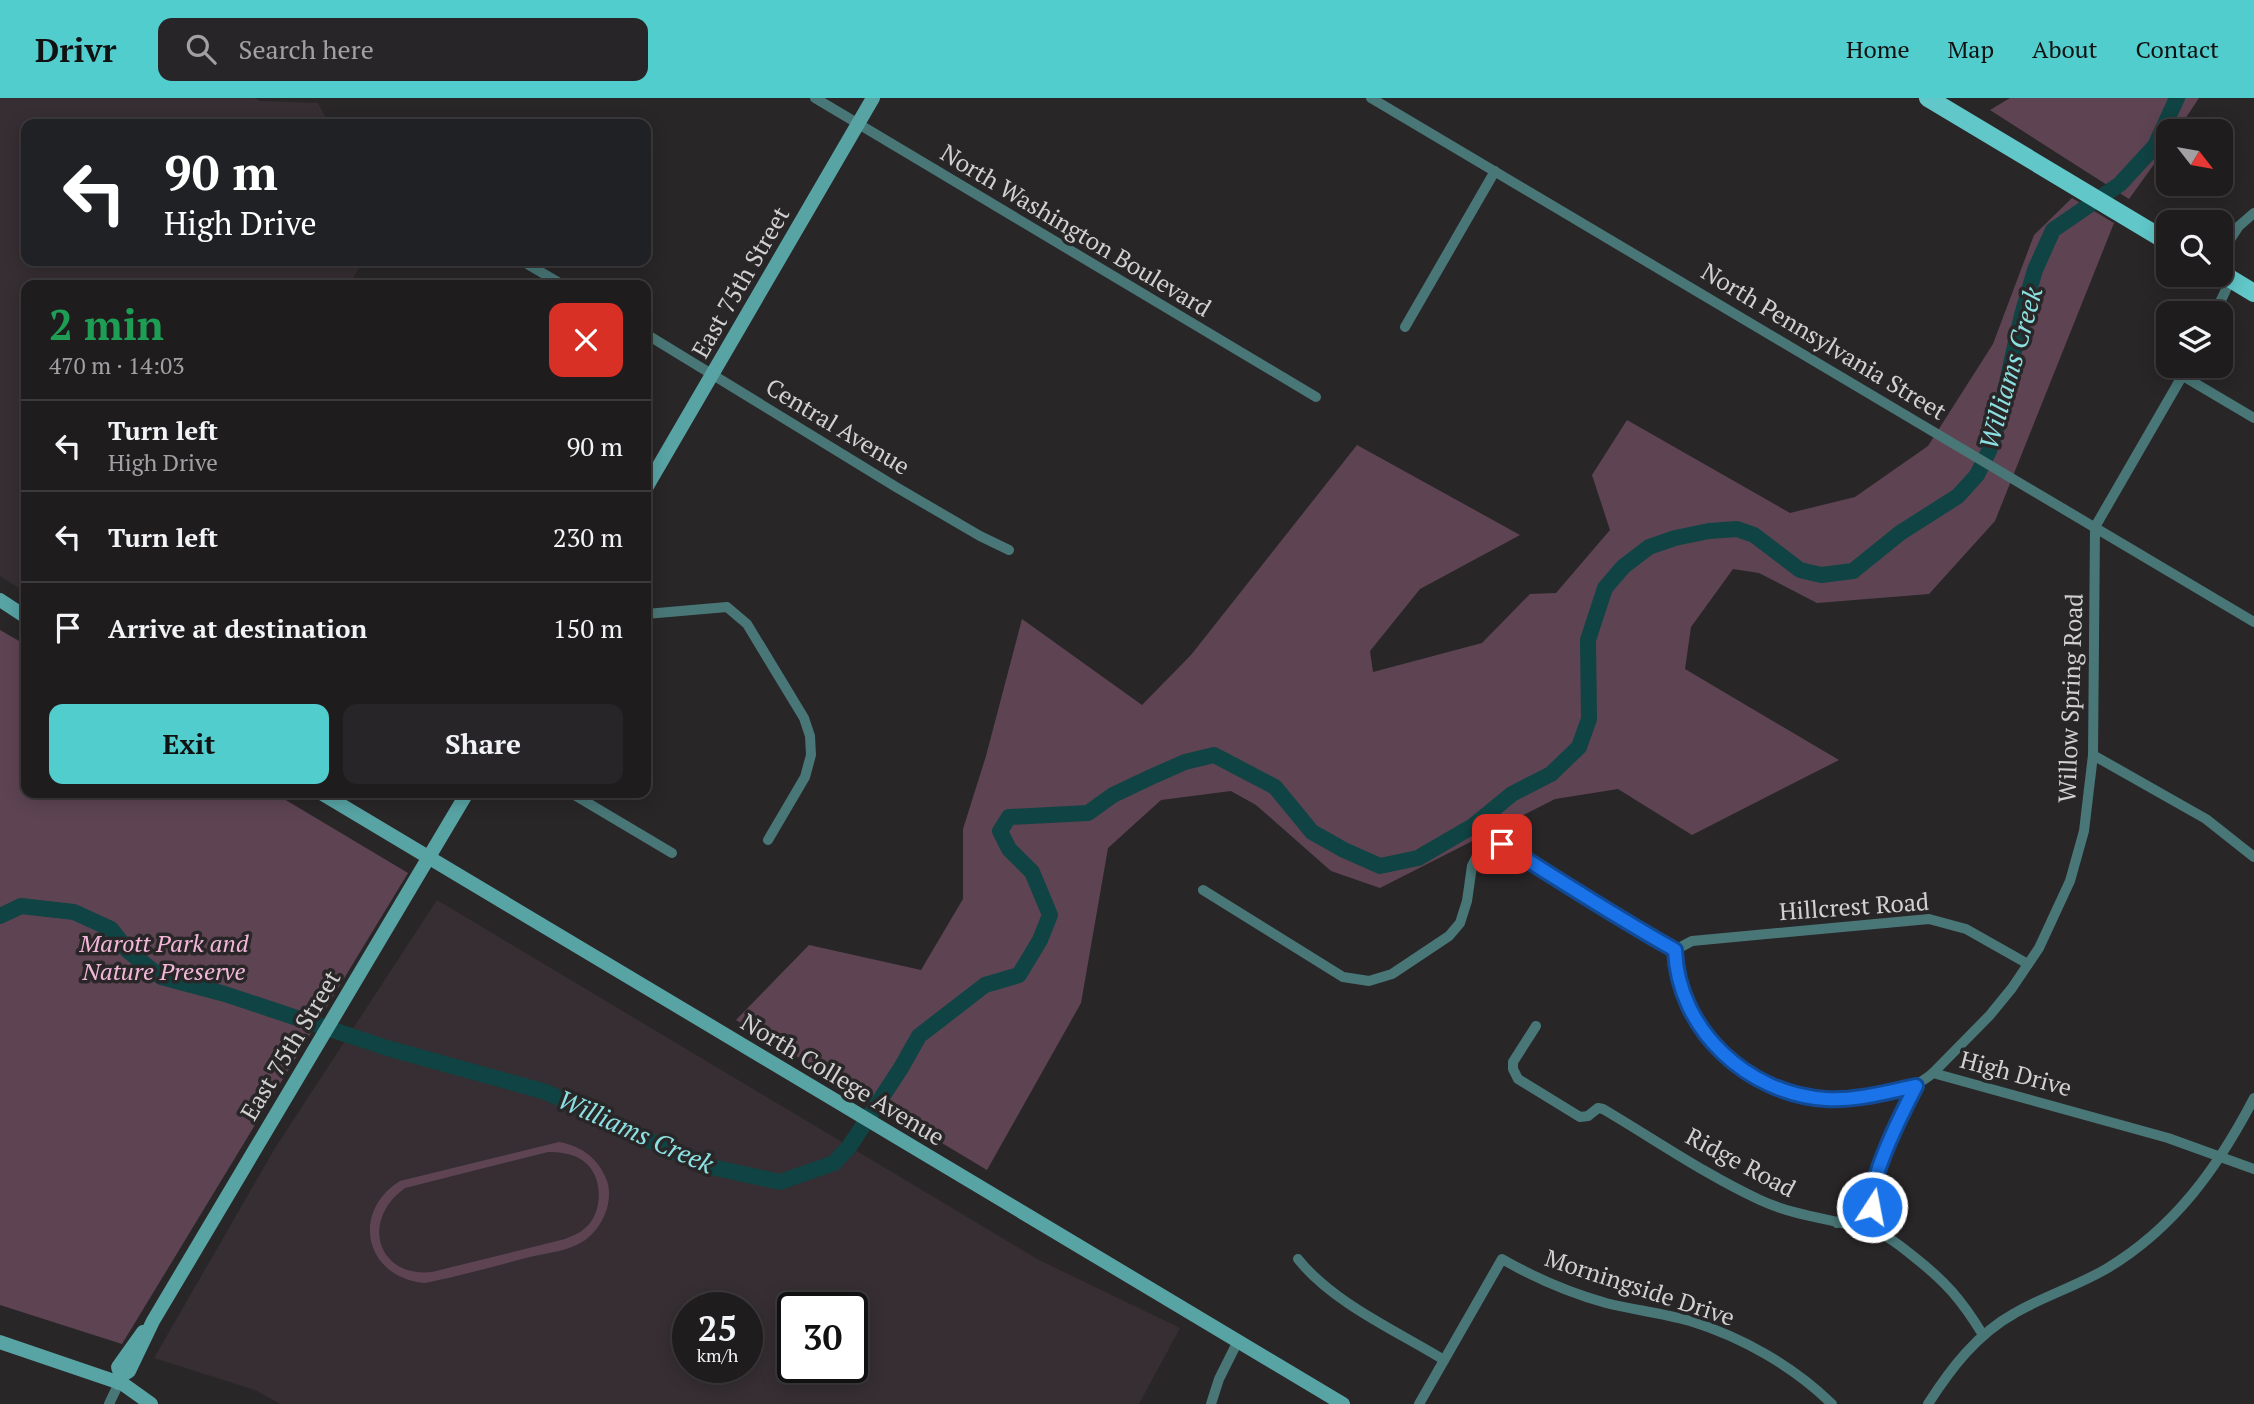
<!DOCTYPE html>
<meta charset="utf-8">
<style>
body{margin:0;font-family:"PT Serif",serif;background:#272527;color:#f1f3f6;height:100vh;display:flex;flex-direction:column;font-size:26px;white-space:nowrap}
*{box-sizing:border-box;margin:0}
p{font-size:23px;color:#a1a1a4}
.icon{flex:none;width:38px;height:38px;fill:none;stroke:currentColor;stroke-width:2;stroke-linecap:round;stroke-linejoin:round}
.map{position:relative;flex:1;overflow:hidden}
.drawer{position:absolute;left:21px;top:182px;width:630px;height:518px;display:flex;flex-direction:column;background:#1f1c1e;border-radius:14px;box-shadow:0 4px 18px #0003,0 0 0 2px #3c3a3c}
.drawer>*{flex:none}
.hud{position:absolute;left:21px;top:21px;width:630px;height:147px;border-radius:14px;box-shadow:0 4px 18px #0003,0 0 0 2px #3c3a3c;background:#202124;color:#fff;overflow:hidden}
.needle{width:46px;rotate:121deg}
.fabs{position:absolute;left:2156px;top:21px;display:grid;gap:14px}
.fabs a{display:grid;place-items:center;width:77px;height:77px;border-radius:14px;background:#1f1c1e;box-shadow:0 4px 18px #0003,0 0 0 2px #3c3a3c;font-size:35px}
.speed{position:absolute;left:672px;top:1194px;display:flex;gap:14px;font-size:35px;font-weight:700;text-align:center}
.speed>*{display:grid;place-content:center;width:91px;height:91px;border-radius:50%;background:#1f1c1e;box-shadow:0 4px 18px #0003,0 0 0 2px #3c3a3c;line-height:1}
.speed small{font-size:18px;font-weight:400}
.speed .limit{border:4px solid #111;border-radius:10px;background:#fff;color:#111}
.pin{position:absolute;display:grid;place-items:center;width:60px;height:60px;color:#fff;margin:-30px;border-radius:14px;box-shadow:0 4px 10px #0006}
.me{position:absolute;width:77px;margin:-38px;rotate:11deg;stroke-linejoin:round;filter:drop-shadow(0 0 5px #0008)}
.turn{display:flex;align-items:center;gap:24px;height:147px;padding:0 28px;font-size:32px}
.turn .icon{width:91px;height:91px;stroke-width:2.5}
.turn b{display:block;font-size:49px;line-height:60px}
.round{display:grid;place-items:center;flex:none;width:74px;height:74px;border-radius:14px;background:#272527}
.headline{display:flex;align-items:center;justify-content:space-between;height:119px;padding:0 28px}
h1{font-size:42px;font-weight:700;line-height:52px;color:#1e9e55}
.button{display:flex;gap:14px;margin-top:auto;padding:14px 28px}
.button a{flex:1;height:80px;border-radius:14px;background:#52cdce;color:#111;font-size:28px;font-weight:700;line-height:80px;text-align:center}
.button a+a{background:#272527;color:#f1f3f6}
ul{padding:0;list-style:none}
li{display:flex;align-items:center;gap:21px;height:91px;padding:0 28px;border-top:2px solid #3c3a3c}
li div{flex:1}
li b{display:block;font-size:26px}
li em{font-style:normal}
header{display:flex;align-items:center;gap:42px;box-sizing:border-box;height:98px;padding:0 35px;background:#52cdce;color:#111}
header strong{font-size:33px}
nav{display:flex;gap:38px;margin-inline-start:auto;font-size:24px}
.search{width:490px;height:63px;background:#272527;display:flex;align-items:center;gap:18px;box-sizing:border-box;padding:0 24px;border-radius:14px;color:#a1a1a4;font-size:26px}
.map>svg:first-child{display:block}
</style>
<header>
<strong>Drivr</strong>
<div class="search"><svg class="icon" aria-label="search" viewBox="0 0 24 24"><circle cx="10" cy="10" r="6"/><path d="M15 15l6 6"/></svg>Search here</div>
<nav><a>Home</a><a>Map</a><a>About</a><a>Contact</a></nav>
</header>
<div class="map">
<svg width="2254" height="1306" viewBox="0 0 2254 1306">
<rect width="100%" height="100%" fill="#292628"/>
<g fill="#362e32" fill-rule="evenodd">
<polygon points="0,0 254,0 260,3 318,5 329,26 26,26 26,163 363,163 349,187 26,187 26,495 0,478"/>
<path d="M437,802L1039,1162L1180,1230L1139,1306H280L255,1292L154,1260L275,1050ZM688,1209H747V1269H688ZM793,1209H852V1269H793Z"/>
</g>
<g fill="#5e4453" fill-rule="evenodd">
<polygon points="2010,0 2199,0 2177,33 2168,33 2168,47 2129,101 1990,12"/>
<polygon points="2072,100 2114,125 1995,423 1929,496 1817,505 1759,475 1733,471 1691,529 1685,571 1839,662 1692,737 1618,691 1555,701 1380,790 1331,773 1256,707 1231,693 1161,702 1108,750 1081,905 987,1072 736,922 809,847 921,872 963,801 963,731 986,658 1022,521 1142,607 1191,557 1357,347 1520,437 1420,491 1370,553 1373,574 1482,545 1530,496 1556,495 1610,432 1592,377 1627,322 1790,415 1855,399 1928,348 1993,246 2034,137"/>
<polygon points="0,532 26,547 26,695 274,695 408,775 122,1246 0,1207"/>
<path d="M559,1044C582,1048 599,1061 607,1083C614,1104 602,1132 582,1144C568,1153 547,1155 530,1159C495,1168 460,1178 425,1185C365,1180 350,1114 400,1083ZM548,1054C563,1054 577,1056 588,1067C604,1084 602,1117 584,1131C579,1136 571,1138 565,1141L432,1174C377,1180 360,1122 405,1090Z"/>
</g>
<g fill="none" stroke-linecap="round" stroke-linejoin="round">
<polyline stroke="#104343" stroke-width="16" points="0,818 21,808 74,814 111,831 128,853 161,879 225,896 387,950 546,994 702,1067 780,1084 834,1065 849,1049 901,970 919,938 985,887 1019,877 1040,842 1050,817 1032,774 1009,751 1000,733 1009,719 1088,715 1113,697 1151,679 1185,664 1214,657 1275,689 1312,734 1344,752 1380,768 1418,760 1473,728 1512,696 1551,676 1579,649 1589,621 1588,542 1605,490 1623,469 1649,449 1675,440 1709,433 1737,431 1754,437 1800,472 1821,477 1853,473 1900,435 1958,398 1977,377 1989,353 1997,329 2022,217 2035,172 2053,132 2120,86 2155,48 2177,0"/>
<g stroke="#497777" stroke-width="10">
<polyline points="815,0 1316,299"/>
<polyline points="1371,0 2254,524"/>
<polyline points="2221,155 2239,128 2254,115"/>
<polyline points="522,163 563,187"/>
<polyline points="2215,215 2231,181"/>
<polyline points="1405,229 1495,73"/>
<polyline points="646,236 896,389 980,438 1009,452"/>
<polyline points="2183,278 2254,320"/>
<polyline points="646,516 727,509 747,526 804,620 810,638 811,657 805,679 768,742"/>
<polyline points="2093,657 2206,721 2254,759"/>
<polyline points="571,695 672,755"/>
<polyline points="1203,792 1343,879 1369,883 1392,876 1449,838 1460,825 1467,803 1472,768 1482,748 1501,746 1562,782 1608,814 1675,852"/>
<path d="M1675,852C1678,927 1742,991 1815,1000C1837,1003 1858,1000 1879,995C1902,991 1914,991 1933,975L2168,1040L2254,1071"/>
<polyline points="1675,852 1692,843 1929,821 1966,831 2028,866"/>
<path d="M1536,928L1513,964V971L1518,981L1580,1019L1588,1018L1598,1010L1603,1011C1654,1041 1706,1077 1760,1102C1801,1121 1843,1121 1883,1137C1894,1142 1904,1151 1913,1158C1946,1184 1961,1201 1983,1237"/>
<polyline points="1933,975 1990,917 2012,890 2039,850 2070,783 2084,733 2093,657 2095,429 2188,268"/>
<polyline points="1870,1098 1874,1118 1883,1137"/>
<polyline points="1837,1125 1857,1112 1870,1098 1894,1035 1916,988"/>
<path d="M1298,1161C1333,1205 1397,1233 1444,1262"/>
<polyline points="109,1306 119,1285"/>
<polyline points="1211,1306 1219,1281 1238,1243"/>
<path d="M1419,1306L1502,1161C1535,1180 1570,1195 1606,1205C1634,1212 1662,1215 1690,1223C1742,1239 1793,1268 1832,1306"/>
<path d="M1928,1306C1951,1270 1977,1236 2015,1215C2044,1198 2077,1188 2106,1171C2175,1130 2218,1069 2254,1000"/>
</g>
<g stroke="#58a4a5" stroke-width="14">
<polyline points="646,390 873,0"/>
<polyline points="0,502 26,519"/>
<polyline points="321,695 1343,1306"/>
<polyline points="0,1244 123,1286 151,1306"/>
<polyline points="121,1278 129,1273 153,1223 467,695"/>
<polyline points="119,1285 121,1278 118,1269 143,1234"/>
</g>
<g stroke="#61c7c9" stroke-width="18">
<polyline points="1928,0 2168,144"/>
<polyline points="2221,175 2254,195"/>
</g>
</g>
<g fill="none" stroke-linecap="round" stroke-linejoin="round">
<defs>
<path id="route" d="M1502,746C1559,782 1616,819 1675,852C1678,932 1748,996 1826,1001C1856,1003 1887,994 1916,988C1902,1015 1868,1081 1872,1109"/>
</defs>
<use href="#route" stroke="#114b97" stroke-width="18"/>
<use href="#route" stroke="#1a73e8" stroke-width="12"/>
</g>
<g text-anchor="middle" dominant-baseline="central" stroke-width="7" stroke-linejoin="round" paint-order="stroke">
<g font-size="24" fill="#d2d1d2" stroke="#292628">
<text transform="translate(1076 132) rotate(31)">North Washington Boulevard</text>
<text transform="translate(740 184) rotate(-60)">East 75th Street</text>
<text transform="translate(1824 243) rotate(31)">North Pennsylvania Street</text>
<text transform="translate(838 328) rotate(31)">Central Avenue</text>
<text transform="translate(2070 600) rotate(-88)">Willow Spring Road</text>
<text transform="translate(1854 808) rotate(-4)">Hillcrest Road</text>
<text transform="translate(290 947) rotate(-59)">East 75th Street</text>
<text transform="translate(2016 975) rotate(15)">High Drive</text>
<text transform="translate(843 981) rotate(31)">North College Avenue</text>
<text transform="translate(1741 1064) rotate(28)">Ridge Road</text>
<text transform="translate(1640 1189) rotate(18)">Morningside Drive</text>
</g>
<g font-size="24" font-style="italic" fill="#f2b6d9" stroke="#292628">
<text x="164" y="845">Marott Park and<tspan x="164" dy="28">Nature Preserve</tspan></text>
</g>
<g font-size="26" font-style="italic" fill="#8ce0e1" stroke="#292628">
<text transform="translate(2010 270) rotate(-74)">Williams Creek</text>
<text transform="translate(636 1033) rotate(24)">Williams Creek</text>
</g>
</g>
</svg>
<div class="fabs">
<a><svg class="needle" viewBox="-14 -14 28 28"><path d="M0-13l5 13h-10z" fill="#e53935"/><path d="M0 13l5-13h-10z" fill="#a1a1a4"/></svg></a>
<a><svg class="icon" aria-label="search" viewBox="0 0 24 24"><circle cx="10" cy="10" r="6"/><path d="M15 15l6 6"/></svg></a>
<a><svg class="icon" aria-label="layers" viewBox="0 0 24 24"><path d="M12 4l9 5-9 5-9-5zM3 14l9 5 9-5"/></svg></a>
</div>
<div class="speed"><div>25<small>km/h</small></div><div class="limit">30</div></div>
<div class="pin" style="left:1502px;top:746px;background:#d93025"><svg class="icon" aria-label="arrive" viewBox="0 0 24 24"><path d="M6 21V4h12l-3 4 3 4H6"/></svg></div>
<svg class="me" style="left:1872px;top:1109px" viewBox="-20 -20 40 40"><circle r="17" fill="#1a73e8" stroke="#fff" stroke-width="3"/><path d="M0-11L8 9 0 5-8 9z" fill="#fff"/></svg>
<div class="hud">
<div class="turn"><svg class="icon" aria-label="left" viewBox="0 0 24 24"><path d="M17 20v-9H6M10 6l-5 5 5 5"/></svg><div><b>90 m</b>High Drive</div></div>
</div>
<section class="drawer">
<div class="headline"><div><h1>2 min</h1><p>470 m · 14:03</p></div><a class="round" style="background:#d93025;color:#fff"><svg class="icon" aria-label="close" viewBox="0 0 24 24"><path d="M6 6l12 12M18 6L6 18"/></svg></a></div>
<ul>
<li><svg class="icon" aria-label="left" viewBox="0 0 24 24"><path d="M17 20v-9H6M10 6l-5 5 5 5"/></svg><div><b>Turn left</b><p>High Drive</p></div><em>90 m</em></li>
<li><svg class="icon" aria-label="left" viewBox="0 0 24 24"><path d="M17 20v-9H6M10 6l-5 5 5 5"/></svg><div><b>Turn left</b></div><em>230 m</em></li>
<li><svg class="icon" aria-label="arrive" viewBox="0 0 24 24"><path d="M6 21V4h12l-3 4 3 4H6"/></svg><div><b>Arrive at destination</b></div><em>150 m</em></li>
</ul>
<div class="button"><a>Exit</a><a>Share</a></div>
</section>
</div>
